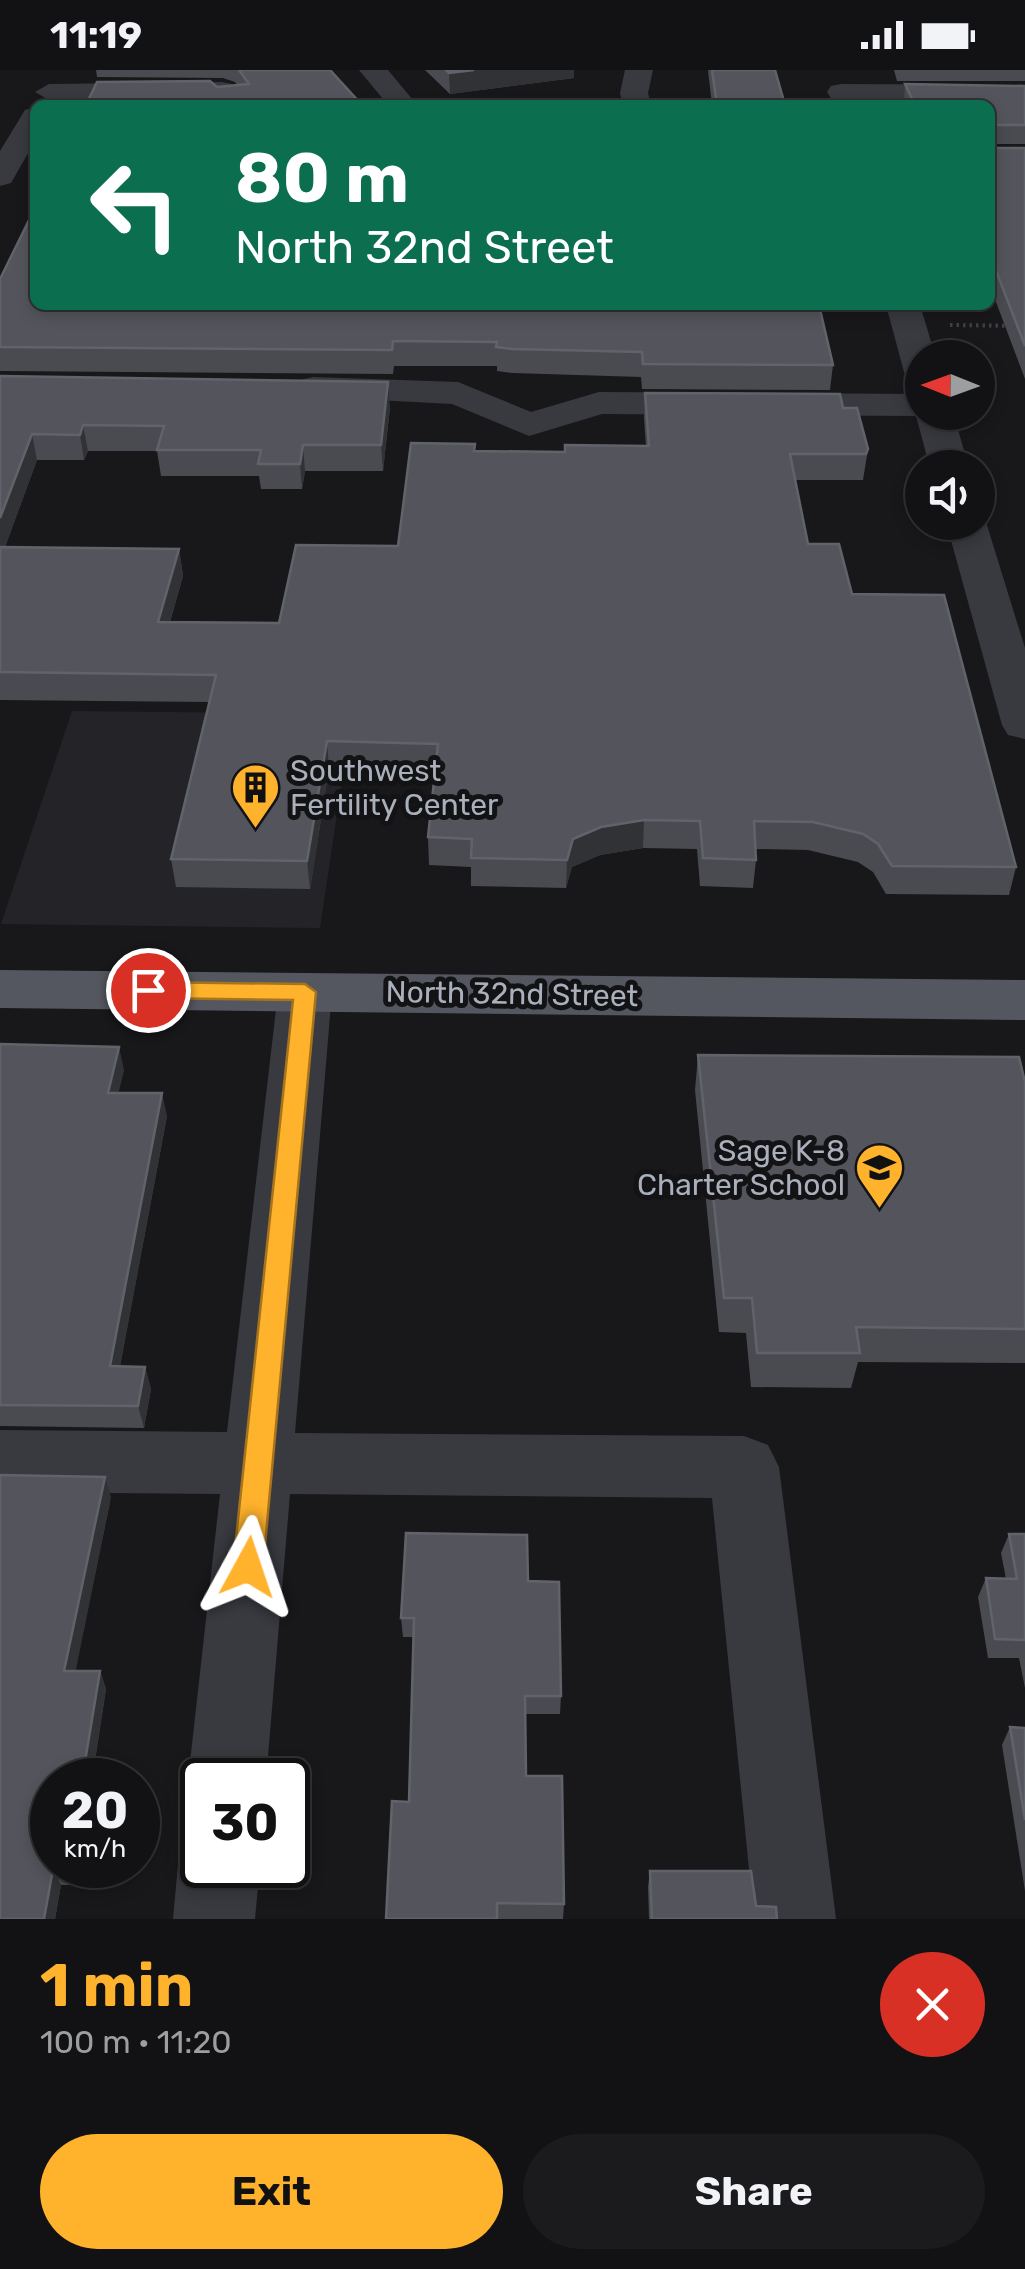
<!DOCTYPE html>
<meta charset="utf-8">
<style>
body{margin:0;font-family:Rubik,sans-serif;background:#1b1b1d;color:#f1f3f6;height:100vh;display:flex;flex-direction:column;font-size:38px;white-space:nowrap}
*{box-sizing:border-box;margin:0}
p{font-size:32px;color:#9c9ea0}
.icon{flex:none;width:55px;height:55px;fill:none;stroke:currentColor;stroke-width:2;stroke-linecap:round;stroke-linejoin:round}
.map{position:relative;height:1849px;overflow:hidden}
.panel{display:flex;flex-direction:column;background:#121214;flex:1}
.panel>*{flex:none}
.hud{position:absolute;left:30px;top:30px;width:965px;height:210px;border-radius:15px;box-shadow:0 5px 15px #0003,0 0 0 2px #313234;background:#0b6e4f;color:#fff;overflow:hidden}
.needle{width:65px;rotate:271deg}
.fabs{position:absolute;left:905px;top:270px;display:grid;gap:20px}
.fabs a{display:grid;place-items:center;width:90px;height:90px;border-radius:50%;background:#121214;box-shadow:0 5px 15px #0003,0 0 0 2px #313234;font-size:50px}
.speed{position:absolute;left:30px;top:1688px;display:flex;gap:20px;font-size:50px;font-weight:700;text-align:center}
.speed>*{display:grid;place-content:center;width:130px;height:130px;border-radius:50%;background:#121214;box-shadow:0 5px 15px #0003,0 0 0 2px #313234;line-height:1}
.speed small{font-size:25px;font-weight:400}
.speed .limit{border:5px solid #111;border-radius:15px;background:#fff;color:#111}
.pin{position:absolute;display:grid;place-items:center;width:85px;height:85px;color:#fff;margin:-42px;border:5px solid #fff;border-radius:50%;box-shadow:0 2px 10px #0007}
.me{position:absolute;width:110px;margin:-55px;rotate:5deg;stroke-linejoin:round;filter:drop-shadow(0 0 8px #0008)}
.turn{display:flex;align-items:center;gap:35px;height:210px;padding:0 40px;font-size:45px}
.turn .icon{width:130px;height:130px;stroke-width:2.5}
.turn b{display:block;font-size:70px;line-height:85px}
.round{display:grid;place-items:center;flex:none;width:105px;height:105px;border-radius:52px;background:#1b1b1d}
.summary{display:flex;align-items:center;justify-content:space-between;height:170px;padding:0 40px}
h1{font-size:60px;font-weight:700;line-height:75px;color:#ffb22c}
.cta{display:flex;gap:20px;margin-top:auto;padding:20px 40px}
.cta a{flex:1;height:115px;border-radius:60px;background:#ffb22c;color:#111;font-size:40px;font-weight:700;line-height:115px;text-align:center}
.cta a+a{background:#1b1b1d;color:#f1f3f6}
.status{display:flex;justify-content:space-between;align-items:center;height:70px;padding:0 50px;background:#121214;direction:ltr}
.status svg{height:28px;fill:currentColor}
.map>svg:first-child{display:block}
</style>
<div class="status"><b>11:19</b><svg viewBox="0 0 49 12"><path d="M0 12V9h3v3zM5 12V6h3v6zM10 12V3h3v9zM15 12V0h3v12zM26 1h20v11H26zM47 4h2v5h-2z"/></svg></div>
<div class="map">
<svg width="1025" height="1849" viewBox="0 0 1025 1849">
<rect width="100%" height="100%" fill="#18181b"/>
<polygon fill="#242428" points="72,641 352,644 320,858 1,854"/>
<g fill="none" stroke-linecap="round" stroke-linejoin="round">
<polyline stroke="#3f4147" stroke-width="4" stroke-dasharray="2.5 4" stroke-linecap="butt" points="950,255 1025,256"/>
<g fill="#393a40" fill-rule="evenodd">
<polygon points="359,0 388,0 417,35 388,35"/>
<polygon points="625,0 653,0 648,23 651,35 623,35 620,23"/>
<polygon points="222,12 232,14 247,35 219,35 214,28 49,30 35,22 49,14"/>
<polygon points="841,14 1025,15 1025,31 831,28 827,22 831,16"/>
<polygon points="35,37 35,71 11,113 0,116 0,81 25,40"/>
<polygon points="886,235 920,235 936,288 922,288 922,313 909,310 904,302"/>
<polygon points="313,307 458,312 531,342 599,322 922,324 922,342 953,342 969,398 930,398 916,346 602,344 529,366 452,334 300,326 295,318 300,310"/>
<polygon points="978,443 986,452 1025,578 1025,669 1008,665 1002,655 946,452 978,452"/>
<polygon points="305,903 324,908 332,922 295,1363 744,1366 768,1375 779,1397 836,1849 754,1849 712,1428 290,1424 266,1710 202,1710 202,1739 188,1710 220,1424 0,1422 0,1360 227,1362 278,922 286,908"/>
<polygon points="202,1761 202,1795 260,1795 255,1849 173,1849 178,1795 190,1766"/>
</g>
<polygon fill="#54575f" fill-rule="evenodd" points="0,900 1025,910 1025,950 0,938"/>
</g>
<g fill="#494b50">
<polygon points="96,0 330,0 362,35 217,17 237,15 235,12 223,8 97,7"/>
<polygon points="425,0 578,0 574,0 574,8 450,24"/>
<polygon points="708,0 775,0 785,35 712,35"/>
<polygon points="894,0 1025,0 1025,11 897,11"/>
<polygon points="905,14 1025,16 1025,74 991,74 991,78 1025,78 1025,309 990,216 990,35 904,35"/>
<polygon points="0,209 35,235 833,295 830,320 642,319 641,307 513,303 497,301 497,296 394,296 393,304 0,301"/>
<polygon points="0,306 390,337 383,401 305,401 302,419 261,419 259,406 161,406 157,381 88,381 84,390 37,390 5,477 179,479 183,506 170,552 279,553 398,476 475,381 565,382 646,376 644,348 645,323 843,338 868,379 863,410 795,410 808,474 852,524 1016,797 1009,825 886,824 873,802 858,792 808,780 756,779 756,790 753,818 700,816 697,779 643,778 600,785 572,797 566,818 471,816 471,797 429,795 428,767 435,701 329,699 310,819 176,817 171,789 209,632 0,630"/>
<polygon points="0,974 124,1000 118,1023 167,1046 120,1296 145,1297 151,1319 144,1358 0,1356"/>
<polygon points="698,985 1025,1012 1025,1293 858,1292 851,1318 751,1317 746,1263 719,1262 695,1020"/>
<polygon points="111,1427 75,1601 100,1601 106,1619 92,1710 52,1710 78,1795 75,1815 61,1815 55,1849 0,1849"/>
<polygon points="1009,1464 1025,1464 1025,1618 1019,1588 988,1588 978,1527 986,1508 1006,1509 1001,1483"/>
<polygon points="528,1511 561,1626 560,1644 525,1644 526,1706 564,1834 563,1849 386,1849 409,1732 414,1567 403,1567 401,1548"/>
<polygon points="1010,1657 1025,1658 1025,1821 1002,1675"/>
<polygon points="650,1801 756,1836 777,1849 649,1849 648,1817"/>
</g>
<g fill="#313236">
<polygon points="474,0 578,0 574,0 574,8 450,24 449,3"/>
<polygon points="388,312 390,337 383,401 381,375"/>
<polygon points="83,355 88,381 84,390 80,365"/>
<polygon points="32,364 37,390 0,490 0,448"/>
<polygon points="303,375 305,401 302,419 300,394"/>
<polygon points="179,479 183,506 162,579 158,552"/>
<polygon points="327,671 329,699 310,819 307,791"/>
<polygon points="644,750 643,778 600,785 572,797 566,818 567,790 573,769 601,757"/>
<polygon points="119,977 124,1000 113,1046 108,1023"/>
<polygon points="162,1023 167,1046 116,1318 110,1296"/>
<polygon points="145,1297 151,1319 144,1358 138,1336"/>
<polygon points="105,1407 111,1427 72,1619 64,1601"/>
<polygon points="100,1601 106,1619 92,1710 82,1710"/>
<polygon points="68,1795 78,1795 75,1815 67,1799"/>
<polygon points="53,1799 61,1815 55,1849 44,1849"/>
</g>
<g fill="#54555c" stroke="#61636a" stroke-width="2.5">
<polygon points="239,0 330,0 362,35 86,35 97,12 210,11 217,17 249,14"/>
<polygon points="446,0 474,0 449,3"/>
<polygon points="712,0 775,0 785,35 717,35"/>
<polygon points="905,14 1025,16 1025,55 991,55 991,78 1025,78 1025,276 990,185 990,35 915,35"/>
<polygon points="35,138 35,235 819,235 833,295 643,294 642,282 513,279 496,277 497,272 393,271 392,280 0,277 0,209"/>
<polygon points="0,306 388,312 381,375 303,375 300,394 258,394 261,380 157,380 164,356 83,355 80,365 32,364 0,448"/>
<polygon points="645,323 840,324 843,338 857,338 868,379 866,384 790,384 808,474 839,474 852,524 944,525 1016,797 892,796 878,774 863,764 813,752 754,751 756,790 703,788 700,751 644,750 601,757 573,769 567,790 471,788 472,769 428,767 438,674 327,671 307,791 171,789 216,605 0,602 0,477 179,479 158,552 279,553 296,475 398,476 411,373 475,374 474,381 565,382 565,375 649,376"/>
<polygon points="0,974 119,977 108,1023 162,1023 110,1296 145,1297 138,1336 0,1335"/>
<polygon points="698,985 1019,987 1025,1012 1025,1259 856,1257 860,1283 757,1283 752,1228 724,1228"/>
<polygon points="0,1405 105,1407 64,1601 100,1601 82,1710 52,1710 52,1795 68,1795 67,1799 53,1799 44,1849 0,1849"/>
<polygon points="406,1463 527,1465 528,1511 559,1512 561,1626 525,1626 526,1706 562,1706 564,1834 497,1833 497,1849 386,1849 392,1731 409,1732 414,1548 401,1548"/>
<polygon points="1009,1464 1025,1464 1025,1570 995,1569 986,1508 1017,1509"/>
<polygon points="1010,1657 1025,1658 1025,1750"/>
<polygon points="650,1801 751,1801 756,1836 776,1837 777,1849 652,1849"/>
</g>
<polygon fill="#ffb22c" stroke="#a6741d" stroke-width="2.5" points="148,912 305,914 316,922 263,1497 259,1507 248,1511 237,1507 233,1497 293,930 148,928 137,920"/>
<defs>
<symbol id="building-pin" viewBox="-11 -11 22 30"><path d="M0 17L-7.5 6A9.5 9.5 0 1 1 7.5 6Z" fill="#ffb22c" stroke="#131316"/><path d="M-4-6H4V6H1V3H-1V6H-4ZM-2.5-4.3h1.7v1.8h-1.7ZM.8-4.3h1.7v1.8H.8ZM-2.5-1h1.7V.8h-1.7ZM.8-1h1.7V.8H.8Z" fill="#111"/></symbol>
<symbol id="school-pin" viewBox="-11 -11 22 30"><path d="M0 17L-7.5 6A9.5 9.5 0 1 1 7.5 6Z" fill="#ffb22c" stroke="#131316"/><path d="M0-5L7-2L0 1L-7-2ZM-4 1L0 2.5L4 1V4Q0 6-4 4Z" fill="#111"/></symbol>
</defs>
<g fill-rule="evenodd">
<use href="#building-pin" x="228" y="690" width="55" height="75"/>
<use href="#school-pin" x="852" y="1070" width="55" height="75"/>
</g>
<g text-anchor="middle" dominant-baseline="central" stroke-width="10" stroke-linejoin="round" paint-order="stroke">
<g font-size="30" fill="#a9afbb" stroke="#131316" text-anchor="start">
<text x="290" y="701">Southwest<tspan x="290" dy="34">Fertility Center</tspan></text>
<text x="845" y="1081" text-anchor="end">Sage K-8<tspan x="845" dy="34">Charter School</tspan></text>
</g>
<g font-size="30" fill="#a9afbb" stroke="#131316">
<text transform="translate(512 924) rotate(1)">North 32nd Street</text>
</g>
</g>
</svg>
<div class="fabs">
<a><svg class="needle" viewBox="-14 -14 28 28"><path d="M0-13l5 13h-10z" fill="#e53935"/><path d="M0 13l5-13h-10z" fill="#9c9ea0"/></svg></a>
<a><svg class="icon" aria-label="sound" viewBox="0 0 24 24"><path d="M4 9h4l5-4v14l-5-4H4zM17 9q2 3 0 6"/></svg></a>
</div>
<div class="speed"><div>20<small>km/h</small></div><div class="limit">30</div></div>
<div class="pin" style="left:148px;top:920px;background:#d93025"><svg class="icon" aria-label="arrive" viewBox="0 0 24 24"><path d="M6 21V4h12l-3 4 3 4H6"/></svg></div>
<svg class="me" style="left:248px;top:1497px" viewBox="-20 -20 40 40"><path d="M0-17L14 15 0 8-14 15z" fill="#ffb22c" stroke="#fff" stroke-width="4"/></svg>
<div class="hud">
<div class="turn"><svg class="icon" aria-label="left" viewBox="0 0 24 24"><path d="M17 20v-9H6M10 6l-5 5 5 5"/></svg><div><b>80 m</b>North 32nd Street</div></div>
</div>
</div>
<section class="panel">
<div class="summary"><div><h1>1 min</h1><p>100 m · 11:20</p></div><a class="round" style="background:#d93025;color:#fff"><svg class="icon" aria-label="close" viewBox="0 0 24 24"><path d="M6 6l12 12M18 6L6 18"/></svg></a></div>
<div class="cta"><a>Exit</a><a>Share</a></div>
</section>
